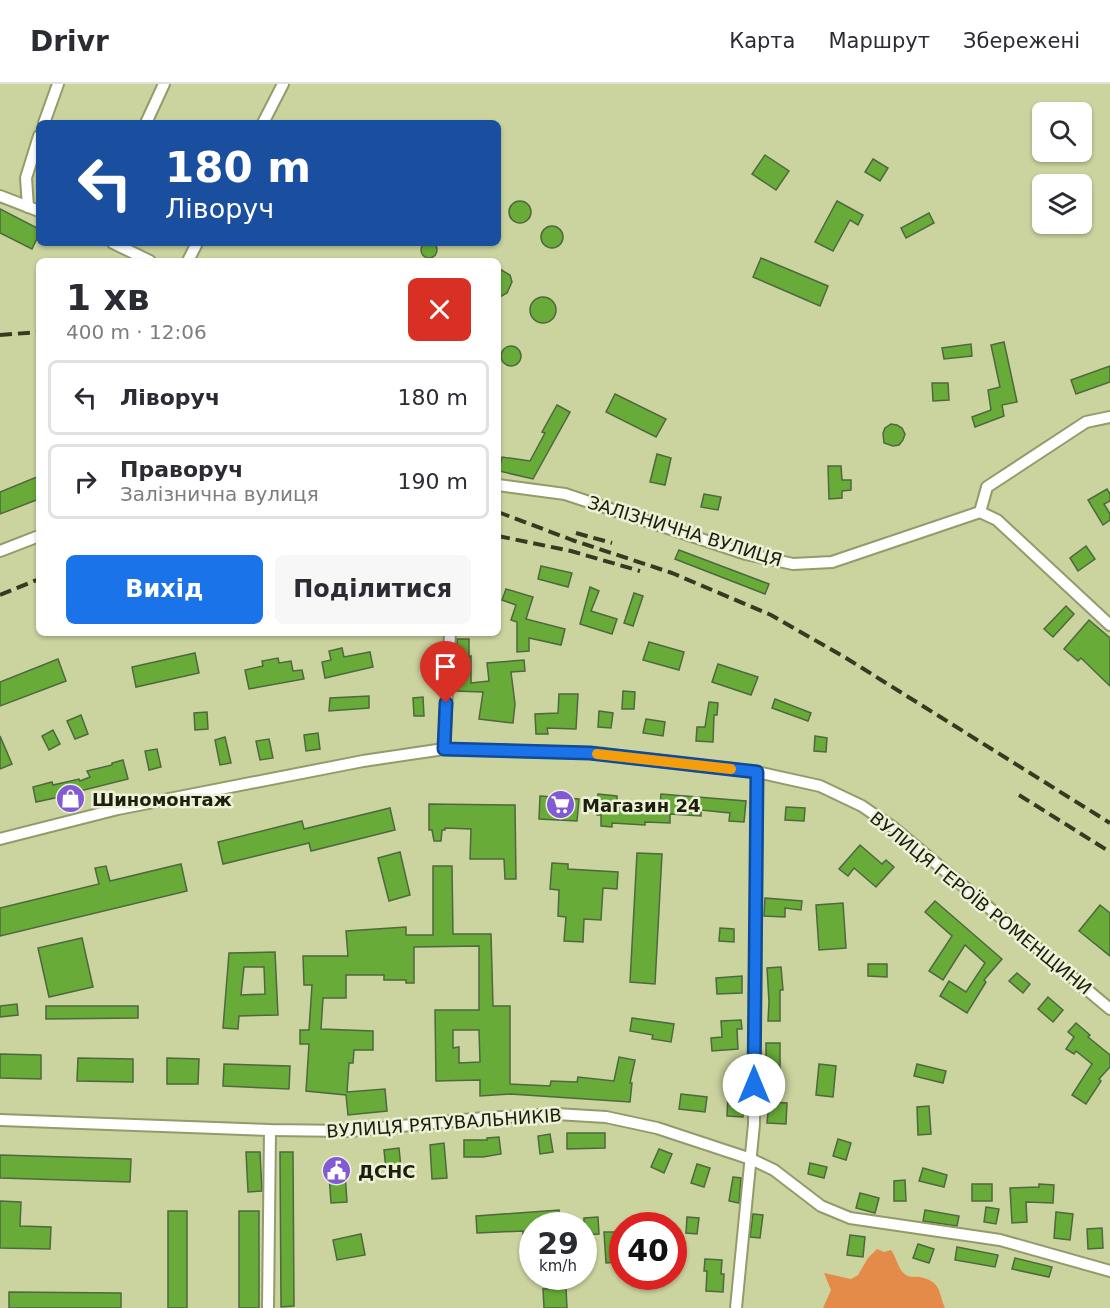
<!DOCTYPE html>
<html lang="uk">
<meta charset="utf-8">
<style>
body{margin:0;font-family:"DejaVu Sans",sans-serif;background:#f7f7f7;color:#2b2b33;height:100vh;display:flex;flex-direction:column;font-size:22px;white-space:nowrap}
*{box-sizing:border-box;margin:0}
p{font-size:20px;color:#7c7c81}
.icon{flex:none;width:33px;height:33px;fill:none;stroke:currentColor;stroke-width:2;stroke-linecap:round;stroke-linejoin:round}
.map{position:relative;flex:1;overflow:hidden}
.side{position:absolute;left:36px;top:174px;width:465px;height:378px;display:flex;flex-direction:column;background:#fff;border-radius:9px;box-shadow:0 2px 4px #0004}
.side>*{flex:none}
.top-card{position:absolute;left:36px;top:36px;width:465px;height:126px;border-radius:9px;box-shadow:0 2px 4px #0004;background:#1a4fa0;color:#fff;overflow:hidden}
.fabs{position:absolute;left:1032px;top:18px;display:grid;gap:12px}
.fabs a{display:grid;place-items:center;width:60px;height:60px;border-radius:9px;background:#fff;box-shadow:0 2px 4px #0004;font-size:30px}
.speed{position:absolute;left:519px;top:1128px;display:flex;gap:12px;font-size:30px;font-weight:700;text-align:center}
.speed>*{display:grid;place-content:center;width:78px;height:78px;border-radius:50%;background:#fff;box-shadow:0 2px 4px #0004;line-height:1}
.speed small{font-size:15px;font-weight:400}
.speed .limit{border:9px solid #d22;background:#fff;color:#111}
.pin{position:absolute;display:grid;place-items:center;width:51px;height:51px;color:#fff;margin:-62px -26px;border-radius:50% 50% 50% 0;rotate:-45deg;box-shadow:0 0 6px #0007}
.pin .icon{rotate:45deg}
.me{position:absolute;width:66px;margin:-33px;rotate:0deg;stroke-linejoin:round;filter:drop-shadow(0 0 4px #0008)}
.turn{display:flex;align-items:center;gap:21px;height:126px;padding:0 30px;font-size:27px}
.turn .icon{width:78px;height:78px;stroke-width:2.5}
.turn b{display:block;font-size:42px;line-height:51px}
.round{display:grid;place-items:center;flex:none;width:63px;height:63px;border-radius:9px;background:#f7f7f7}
.summary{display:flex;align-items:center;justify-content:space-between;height:102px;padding:0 30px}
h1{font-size:36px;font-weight:700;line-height:45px}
.primary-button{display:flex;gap:12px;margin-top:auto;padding:12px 30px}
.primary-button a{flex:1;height:69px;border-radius:9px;background:#1a73e8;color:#fff;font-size:24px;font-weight:700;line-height:69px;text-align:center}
.primary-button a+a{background:#f7f7f7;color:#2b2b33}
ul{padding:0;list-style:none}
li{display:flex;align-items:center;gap:18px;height:75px;margin:0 12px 9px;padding:0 18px;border:3px solid #e1e1e2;border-radius:9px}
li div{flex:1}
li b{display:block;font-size:22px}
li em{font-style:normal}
header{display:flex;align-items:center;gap:36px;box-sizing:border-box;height:84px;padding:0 30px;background:#fff;border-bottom:2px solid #e1e1e2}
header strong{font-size:28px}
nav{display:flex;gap:33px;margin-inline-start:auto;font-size:21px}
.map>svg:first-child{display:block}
</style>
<header>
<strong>Drivr</strong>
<nav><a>Карта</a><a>Маршрут</a><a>Збережені</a></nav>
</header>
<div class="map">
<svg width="1110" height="1224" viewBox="0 0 1110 1224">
<rect width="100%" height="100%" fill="#cbd39f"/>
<path fill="#e58b49" d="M877,1165L884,1168L891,1166C897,1174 898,1186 906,1191C911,1194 915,1192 920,1193C942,1198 938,1208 945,1224H823L831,1206L824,1189L851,1195L858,1191L868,1174Z"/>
<g fill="#68ab39" stroke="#4e683f" stroke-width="1.5" fill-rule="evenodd">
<polygon points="765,71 789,87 776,106 752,90"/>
<polygon points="873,75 888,84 880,97 865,88"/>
<circle cx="520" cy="128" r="11"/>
<polygon points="837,117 863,131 858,141 850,136 833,167 815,158"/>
<polygon points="0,125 39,145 39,150 32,165 0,149"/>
<polygon points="929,129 934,139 906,154 901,144"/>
<circle cx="552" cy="153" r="11"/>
<circle cx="429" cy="166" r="8"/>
<polygon points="761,174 828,202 820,222 753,193"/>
<polygon points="498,184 510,191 512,198 507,209 498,214"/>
<circle cx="543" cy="226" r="13"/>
<polygon points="1004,258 1017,318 1002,321 1004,332 975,343 972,333 991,326 988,306 1000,303 991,261"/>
<polygon points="971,260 972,272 944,275 942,264"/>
<circle cx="511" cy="272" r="10"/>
<polygon points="1110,282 1110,298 1076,310 1071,296"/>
<polygon points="932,299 948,299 949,316 933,317"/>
<polygon points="615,310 666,335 656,353 606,328"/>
<polygon points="557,321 570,328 533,395 499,387 502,373 530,377 545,349 542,348"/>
<polygon points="891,340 897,341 902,344 905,350 903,356 899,361 893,362 884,359 883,349 885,344"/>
<polygon points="657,370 671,374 665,401 650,398"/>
<polygon points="828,382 841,382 842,396 851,396 851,406 842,407 842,414 829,415"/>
<polygon points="39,392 39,415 0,430 0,408"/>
<polygon points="1107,405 1110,410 1110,417 1104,420 1110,430 1110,436 1103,441 1088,416"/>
<polygon points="704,410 721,413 718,426 701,423"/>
<polygon points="1086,462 1095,475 1078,487 1070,474"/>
<polygon points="679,466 769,500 765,510 675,475"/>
<polygon points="541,482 572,489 568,503 538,495"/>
<polygon points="590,503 599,507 591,527 617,535 612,550 580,540"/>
<polygon points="506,505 533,513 526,535 565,545 561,561 529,554 529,567 517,568 517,538 511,536 516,521 502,516"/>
<polygon points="634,509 643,512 633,542 624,539"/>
<polygon points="1066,522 1074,530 1053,553 1044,545"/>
<polygon points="1089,536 1110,554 1110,602 1081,574 1078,577 1064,565"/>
<polygon points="457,555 469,555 469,573 471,572 471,599 489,597 487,579 524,576 525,587 511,588 515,620 513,639 479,635 483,608 454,607 455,601 457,601"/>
<polygon points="649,558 684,568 679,586 643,576"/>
<polygon points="342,564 344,573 370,568 373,583 325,594 322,578 331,576 329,567"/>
<polygon points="195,569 199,589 136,603 132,583"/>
<polygon points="278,574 279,579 291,577 293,587 302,586 304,595 249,605 245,586 263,582 262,577"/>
<polygon points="58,575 66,597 0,622 0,598"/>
<polygon points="718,580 758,593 751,611 712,598"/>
<polygon points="623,607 635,608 634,625 622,625"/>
<polygon points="559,610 578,610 576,645 547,644 548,650 536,650 535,630 558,629"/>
<polygon points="369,612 369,624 329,627 330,614"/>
<polygon points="423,613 424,632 414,632 413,614"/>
<polygon points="775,615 811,629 808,637 772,624"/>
<polygon points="709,618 718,619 717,631 714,631 713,658 696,657 697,643 705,643"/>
<polygon points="599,627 613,629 611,644 598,643"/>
<polygon points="207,628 208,645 195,646 194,629"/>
<polygon points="81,631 88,650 75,655 67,637"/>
<polygon points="646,635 665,638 663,652 643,649"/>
<polygon points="53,646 60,660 49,666 42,652"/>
<polygon points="318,649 320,665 306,667 304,651"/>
<polygon points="0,652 12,680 0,685"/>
<polygon points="815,652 827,654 826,668 814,667"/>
<polygon points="225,653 231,679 220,681 215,656"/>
<polygon points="269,655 273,674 260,676 256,657"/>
<polygon points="157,665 161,683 149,686 145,667"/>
<polygon points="123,676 128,695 72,709 73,716 65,718 64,712 36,718 33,703 52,698 53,701 79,695 80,697 90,693 87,687 112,681 112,679"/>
<polygon points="598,710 617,712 617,717 660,720 661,710 746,717 744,738 729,737 730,729 701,726 701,732 670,730 670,739 645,738 645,741 612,739 612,743 601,742 601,731 597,731"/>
<polygon points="540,712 579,715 577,737 539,735"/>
<polygon points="429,720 515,721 516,795 505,795 504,775 470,775 471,745 445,744 445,746 442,746 441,757 434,757 432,746 429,746"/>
<polygon points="786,723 805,724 804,737 785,736"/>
<polygon points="390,724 395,746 311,767 309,759 223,780 218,758 302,737 304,745"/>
<polygon points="860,761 882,780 886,776 894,783 876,803 854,784 848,792 839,785"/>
<polygon points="400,768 410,811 389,817 378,774"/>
<polygon points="637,769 662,770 655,900 630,898"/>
<polygon points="552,779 568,780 568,785 618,788 617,805 603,804 601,836 584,835 583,858 564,857 566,833 558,832 559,806 550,805"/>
<polygon points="181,780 187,807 0,852 0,824 99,800 95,784 106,782 110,797"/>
<path d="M433,782H452L453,850H491L493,922H510V1000L550,1002L551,997L577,998L578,993L614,997L619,973L635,976L630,999H632L630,1018L510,1010L480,1012V996L436,997L435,926H479V862L414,863V899H406V896H384V891H346V914H323L321,945L373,947V966H354L353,979H349L347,1008L385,1005L387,1027L348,1031L346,1011L306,1007L309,960H300V946H309L312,901H304L303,872H348L346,847L406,843V851H433ZM453,946H479L480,978L459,979V963L453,964Z"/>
<polygon points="765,814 802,817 801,826 785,824 785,833 764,832"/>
<polygon points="935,817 1002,875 984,896 986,898 967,929 940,912 949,897 966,908 985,879 965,861 943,896 929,887 952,852 925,828"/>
<polygon points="843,819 846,864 819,866 816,821"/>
<polygon points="1100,821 1110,829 1110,872 1079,847"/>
<polygon points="720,844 734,845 734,858 719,857"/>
<polygon points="82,854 93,903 49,913 38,864"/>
<path d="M275,868L278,931L239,932L238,945L223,944L229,869ZM244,883H264L265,910L241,911Z"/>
<polygon points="868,880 887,880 887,893 868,892"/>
<polygon points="781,883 783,906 780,906 780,937 768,937 769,918 767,884"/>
<polygon points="1017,889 1030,900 1023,909 1009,897"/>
<polygon points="742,892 742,909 717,910 716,894"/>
<polygon points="1048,913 1063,926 1053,938 1038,925"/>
<polygon points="17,920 18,931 0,933 0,922"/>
<polygon points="46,922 138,922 138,934 46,935"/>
<polygon points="632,934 674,940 671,958 652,955 653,951 630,947"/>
<polygon points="741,936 742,945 737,945 738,965 712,967 711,954 722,953 721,937"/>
<polygon points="1076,939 1090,951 1088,953 1110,971 1110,983 1099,995 1101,997 1086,1020 1072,1011 1092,980 1076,967 1074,970 1066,965 1074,953 1068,948"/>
<rect x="766" y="959" width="14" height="27"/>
<polygon points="0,970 41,971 41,995 0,994"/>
<polygon points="78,974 133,975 133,998 77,997"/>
<polygon points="167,974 199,975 198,1000 167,1000"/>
<polygon points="224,980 290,982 289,1005 223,1002"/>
<polygon points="819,980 836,982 833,1013 816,1011"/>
<polygon points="917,980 946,987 943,999 914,992"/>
<polygon points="681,1010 707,1013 705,1028 679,1025"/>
<polygon points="728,1010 744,1011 743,1033 727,1032"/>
<polygon points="769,1018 787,1019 786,1040 767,1039"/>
<polygon points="929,1022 931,1050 918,1051 917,1023"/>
<polygon points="567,1049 605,1049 605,1064 567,1065"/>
<polygon points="550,1050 553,1068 540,1070 538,1052"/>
<polygon points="499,1053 501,1070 483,1073 464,1073 464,1056 487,1056 487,1054"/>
<polygon points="838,1055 851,1059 846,1076 833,1072"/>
<polygon points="444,1059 447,1094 432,1095 430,1061"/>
<polygon points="399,1064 401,1084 386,1086 384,1066"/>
<polygon points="659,1065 672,1070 664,1089 651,1083"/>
<polygon points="246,1068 260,1068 262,1107 248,1108"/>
<polygon points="280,1068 293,1068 294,1222 281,1223"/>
<polygon points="0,1071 131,1075 130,1098 0,1094"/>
<polygon points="344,1075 347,1118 331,1119 328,1076"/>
<polygon points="810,1079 827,1083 824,1094 808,1090"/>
<polygon points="697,1080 710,1084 704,1103 691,1099"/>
<polygon points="923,1084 947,1091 944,1103 919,1097"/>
<polygon points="733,1093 741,1094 739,1119 729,1117"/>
<polygon points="905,1096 906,1117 894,1117 894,1097"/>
<rect x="972" y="1100" width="20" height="17"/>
<polygon points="1039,1100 1054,1101 1053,1119 1026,1118 1027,1138 1012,1139 1010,1104 1039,1103"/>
<polygon points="860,1109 879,1114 875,1129 856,1124"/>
<polygon points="0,1117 21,1118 20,1142 51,1143 50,1165 0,1164"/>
<polygon points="986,1123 999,1125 996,1140 984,1138"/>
<polygon points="559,1126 560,1142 532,1142 532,1151 523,1151 523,1147 477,1149 476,1132"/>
<polygon points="925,1126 959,1132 957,1142 923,1137"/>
<rect x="168" y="1127" width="19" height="97"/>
<rect x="239" y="1127" width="20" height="97"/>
<polygon points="1056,1128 1073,1130 1070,1156 1054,1154"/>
<polygon points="753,1130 763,1131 760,1154 750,1153"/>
<polygon points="598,1133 599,1150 584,1151 584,1134"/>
<polygon points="687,1133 699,1134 697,1150 686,1149"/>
<polygon points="1102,1144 1103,1164 1088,1165 1087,1145"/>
<polygon points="604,1148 615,1148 617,1178 606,1179"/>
<polygon points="361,1150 365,1171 337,1176 333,1156"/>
<polygon points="850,1151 865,1153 863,1173 847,1171"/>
<polygon points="918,1160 934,1165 929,1179 913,1174"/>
<polygon points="957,1163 998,1171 995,1183 955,1176"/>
<polygon points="1015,1174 1052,1183 1049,1193 1012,1185"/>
<polygon points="705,1175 722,1176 721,1190 724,1190 723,1208 706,1207 707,1187 704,1187"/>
<polygon points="566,1204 567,1224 544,1224 543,1205"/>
<polygon points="9,1208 121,1209 121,1224 9,1224"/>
</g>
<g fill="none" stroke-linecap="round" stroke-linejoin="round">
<defs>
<g id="minor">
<polyline points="44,39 58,0"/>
<polyline points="146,39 164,0"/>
<polyline points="263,39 283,0"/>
<polyline points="0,112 39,127"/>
<polyline points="28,123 26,94 39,52"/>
<polyline points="113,159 150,177"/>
<polyline points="188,177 197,159"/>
<polyline points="498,401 565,410 746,470 793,480 832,478 980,428 997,436 1110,541"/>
<polyline points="980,428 987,403 1086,338 1110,333"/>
<polyline points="0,467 39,452"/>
<polyline points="444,665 450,549"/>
<polyline points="0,755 118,725 363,677 444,665 590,669 757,688 820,702 862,722 894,744 1110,925"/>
<polyline points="0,1036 270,1046 349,1047 484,1034 556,1030 606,1033 657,1044 751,1075 774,1086 821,1122 850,1134 1000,1156 1110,1187"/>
<polyline points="268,1224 270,1046"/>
<polyline points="736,1224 754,1040 757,688"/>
</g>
</defs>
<use href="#minor" stroke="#949b6a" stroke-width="14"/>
<use href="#minor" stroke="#fff" stroke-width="10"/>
<g stroke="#363a21" stroke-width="4" stroke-dasharray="12 6" stroke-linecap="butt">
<polyline points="0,251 39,248"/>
<polyline points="498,428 572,456 672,489 771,531 846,574 1110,739"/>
<polyline points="576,449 612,459"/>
<polyline points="498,452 571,467 640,487"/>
<polyline points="0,511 39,495"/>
<polyline points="1019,711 1110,768"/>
</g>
</g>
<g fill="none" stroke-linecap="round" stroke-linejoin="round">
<defs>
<polyline id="route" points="446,619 444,665 590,669 757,688 754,1001"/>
</defs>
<use href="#route" stroke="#114b97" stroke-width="15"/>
<use href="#route" stroke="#1a73e8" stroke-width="10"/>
<polyline stroke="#f59e0b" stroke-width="10" points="597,670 731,685"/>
</g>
<defs>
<symbol id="shop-disc" viewBox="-11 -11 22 22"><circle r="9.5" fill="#815ad4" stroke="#edf1d7"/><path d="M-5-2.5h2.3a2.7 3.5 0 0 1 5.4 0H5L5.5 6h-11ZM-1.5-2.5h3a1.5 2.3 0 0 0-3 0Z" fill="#fff"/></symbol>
<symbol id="supermarket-disc" viewBox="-11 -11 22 22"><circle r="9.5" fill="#815ad4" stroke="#edf1d7"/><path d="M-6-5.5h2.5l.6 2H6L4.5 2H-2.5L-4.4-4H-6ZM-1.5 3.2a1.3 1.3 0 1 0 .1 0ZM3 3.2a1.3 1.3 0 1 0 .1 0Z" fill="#fff"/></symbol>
<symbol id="civic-disc" viewBox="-11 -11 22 22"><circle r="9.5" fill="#815ad4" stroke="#edf1d7"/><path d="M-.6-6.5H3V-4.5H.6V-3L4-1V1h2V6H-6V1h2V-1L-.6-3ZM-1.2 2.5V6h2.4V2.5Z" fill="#fff"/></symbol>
</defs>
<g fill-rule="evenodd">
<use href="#shop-disc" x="54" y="698" width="33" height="33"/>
<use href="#supermarket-disc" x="544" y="704" width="33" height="33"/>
<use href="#civic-disc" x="320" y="1070" width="33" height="33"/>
</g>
<g text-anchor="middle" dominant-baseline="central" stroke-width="5" stroke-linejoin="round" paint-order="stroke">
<g font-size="18" fill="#1c1f0b" stroke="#edf1d7">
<text transform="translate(685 447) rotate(17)">ЗАЛІЗНИЧНА ВУЛИЦЯ</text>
<text transform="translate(981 819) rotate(39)">ВУЛИЦЯ ГЕРОЇВ РОМЕНЩИНИ</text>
<text transform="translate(444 1039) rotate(-4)">ВУЛИЦЯ РЯТУВАЛЬНИКІВ</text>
</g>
<g font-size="18" font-weight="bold" fill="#1c1f0b" stroke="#edf1d7" text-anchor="start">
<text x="92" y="715">Шиномонтаж</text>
<text x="582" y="721">Магазин 24</text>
<text x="358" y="1087">ДСНС</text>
</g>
</g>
</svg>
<div class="fabs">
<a><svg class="icon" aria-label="search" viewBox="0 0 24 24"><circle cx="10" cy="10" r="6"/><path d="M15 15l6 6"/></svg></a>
<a><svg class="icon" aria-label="layers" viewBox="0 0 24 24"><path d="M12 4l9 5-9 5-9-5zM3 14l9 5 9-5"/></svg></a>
</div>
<div class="speed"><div>29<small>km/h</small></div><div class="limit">40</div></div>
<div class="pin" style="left:446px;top:619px;background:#d93025"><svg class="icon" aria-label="arrive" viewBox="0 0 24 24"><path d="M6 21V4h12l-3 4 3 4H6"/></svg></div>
<svg class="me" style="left:754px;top:1001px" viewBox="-20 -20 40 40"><circle r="19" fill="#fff"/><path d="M0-13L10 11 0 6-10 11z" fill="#1a73e8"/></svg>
<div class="top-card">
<div class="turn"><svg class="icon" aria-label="left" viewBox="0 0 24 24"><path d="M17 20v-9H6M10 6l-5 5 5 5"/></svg><div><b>180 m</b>Ліворуч</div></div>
</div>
<section class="side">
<div class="summary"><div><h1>1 хв</h1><p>400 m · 12:06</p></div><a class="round" style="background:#d93025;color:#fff"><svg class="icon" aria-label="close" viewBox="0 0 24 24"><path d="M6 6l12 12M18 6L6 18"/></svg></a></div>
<ul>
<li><svg class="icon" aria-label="left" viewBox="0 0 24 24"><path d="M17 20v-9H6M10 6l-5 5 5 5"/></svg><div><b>Ліворуч</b></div><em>180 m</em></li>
<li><svg class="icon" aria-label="right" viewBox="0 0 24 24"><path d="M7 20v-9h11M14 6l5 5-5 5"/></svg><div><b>Праворуч</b><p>Залізнична вулиця</p></div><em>190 m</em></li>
</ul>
<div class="primary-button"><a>Вихід</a><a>Поділитися</a></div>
</section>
</div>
